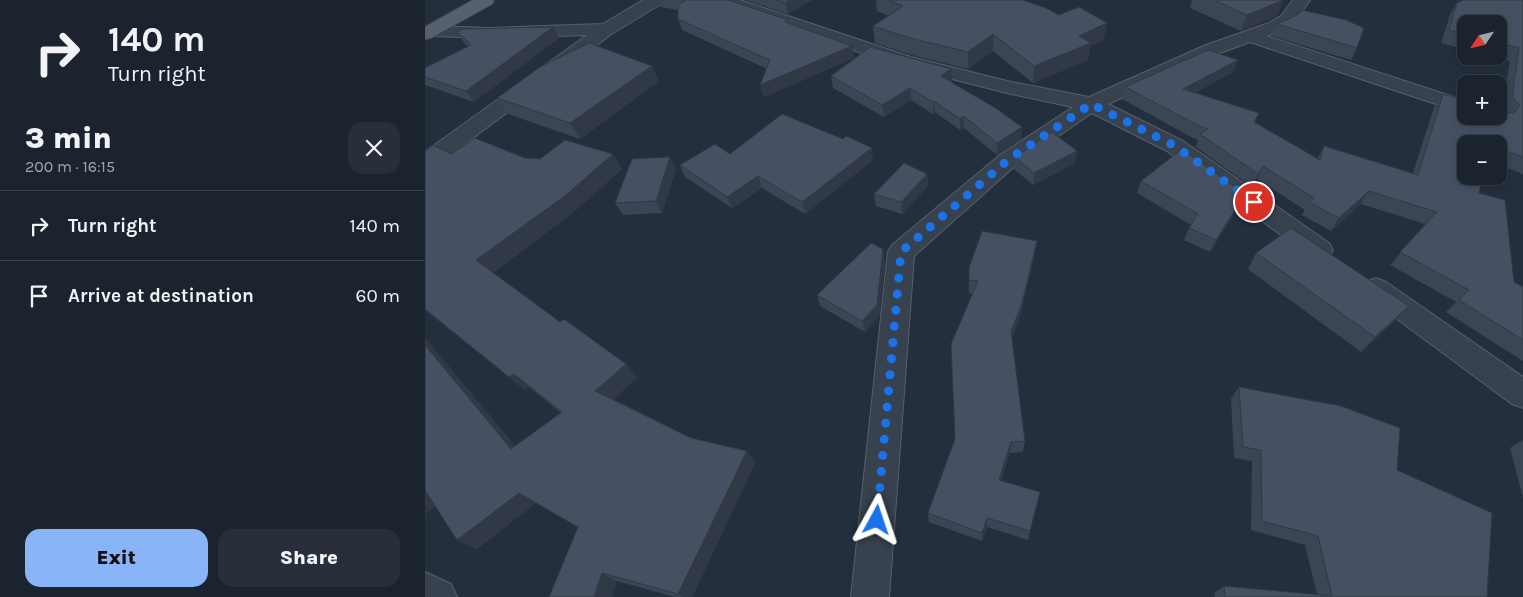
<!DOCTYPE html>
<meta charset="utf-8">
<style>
body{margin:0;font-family:Karla,sans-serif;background:#282f3a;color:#f1f3f6;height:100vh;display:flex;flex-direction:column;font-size:19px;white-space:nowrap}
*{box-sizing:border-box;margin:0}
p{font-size:16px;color:#a0a4aa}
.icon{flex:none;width:28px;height:28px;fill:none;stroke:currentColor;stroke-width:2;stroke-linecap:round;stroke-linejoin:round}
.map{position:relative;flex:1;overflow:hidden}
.side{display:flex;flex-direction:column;background:#1b232e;width:425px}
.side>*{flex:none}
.hud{background:#1b232e;color:#f1f3f6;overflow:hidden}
.needle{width:32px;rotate:235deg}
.fabs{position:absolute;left:1032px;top:15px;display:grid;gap:10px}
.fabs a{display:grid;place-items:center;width:50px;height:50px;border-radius:10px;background:#1b232e;box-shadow:0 2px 8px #0003,0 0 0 1px #39404a;font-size:25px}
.pin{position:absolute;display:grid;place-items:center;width:42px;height:42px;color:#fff;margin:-21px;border:2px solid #fff;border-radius:50%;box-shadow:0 1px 5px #0007}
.me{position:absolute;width:55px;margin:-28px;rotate:5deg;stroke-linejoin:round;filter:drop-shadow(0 0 4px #0008)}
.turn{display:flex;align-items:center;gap:18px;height:105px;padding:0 25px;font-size:22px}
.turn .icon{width:65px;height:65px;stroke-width:2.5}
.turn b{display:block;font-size:35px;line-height:42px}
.round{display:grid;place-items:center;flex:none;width:52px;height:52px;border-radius:15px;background:#282f3a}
.overview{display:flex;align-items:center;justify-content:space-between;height:85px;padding:0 25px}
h1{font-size:30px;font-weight:800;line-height:38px}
.cta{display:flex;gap:10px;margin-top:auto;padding:10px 25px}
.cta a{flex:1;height:58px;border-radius:15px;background:#8ab4f8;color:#111;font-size:20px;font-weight:800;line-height:58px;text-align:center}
.cta a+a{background:#282f3a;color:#f1f3f6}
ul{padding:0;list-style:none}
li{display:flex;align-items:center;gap:15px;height:70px;padding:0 25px;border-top:1px solid #39404a}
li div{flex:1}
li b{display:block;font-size:19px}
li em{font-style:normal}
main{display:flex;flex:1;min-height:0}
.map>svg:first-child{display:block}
</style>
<main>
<section class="side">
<div class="hud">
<div class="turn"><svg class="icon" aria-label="right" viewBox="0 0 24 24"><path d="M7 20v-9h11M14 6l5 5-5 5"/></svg><div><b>140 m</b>Turn right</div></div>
</div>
<div class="overview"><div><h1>3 min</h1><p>200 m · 16:15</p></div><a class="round"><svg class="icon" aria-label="close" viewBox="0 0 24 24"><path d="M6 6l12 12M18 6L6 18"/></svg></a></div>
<ul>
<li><svg class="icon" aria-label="right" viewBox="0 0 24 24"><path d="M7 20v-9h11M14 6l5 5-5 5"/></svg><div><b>Turn right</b></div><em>140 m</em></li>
<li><svg class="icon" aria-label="arrive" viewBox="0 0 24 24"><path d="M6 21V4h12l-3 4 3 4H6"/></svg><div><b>Arrive at destination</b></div><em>60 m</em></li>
</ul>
<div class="cta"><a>Exit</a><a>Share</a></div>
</section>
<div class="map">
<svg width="1098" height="597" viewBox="0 0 1098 597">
<rect width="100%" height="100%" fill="#242f3e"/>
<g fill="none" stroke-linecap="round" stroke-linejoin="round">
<defs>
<g id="minor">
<polygon points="218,0 238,0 236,4 188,33 8,168 0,170 0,152 162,35 64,38 7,36 1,35 1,27 7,26 64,28 178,24"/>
<polygon points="290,0 315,0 486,57 582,81 664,97 781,45 844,23 856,16 868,0 885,0 868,24 842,36 1041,101 1041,114 825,42 795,53 683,104 758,141 904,243 908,250 904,257 895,260 886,257 742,151 667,113 591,165 489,256 464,597 426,597 463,252 467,245 575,155 648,107 582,93 472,65 292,4"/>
<polygon points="951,278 961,282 1098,377 1098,408 1087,404 941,296 937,289 941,282"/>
<polygon points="0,572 26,584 32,597 0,597"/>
</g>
<polygon id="primary" points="48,0 69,0 67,4 6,38 0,39 0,27"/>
</defs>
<use href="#minor" stroke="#565f6c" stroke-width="2"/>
<use href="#primary" stroke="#414a57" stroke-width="2"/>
<use href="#minor" fill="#38414e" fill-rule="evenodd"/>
<use href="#primary" fill="#56606e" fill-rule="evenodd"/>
</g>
<g fill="#3b4654">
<polygon points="233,0 303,0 363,20 364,24 429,58 339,97 335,85 342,69 257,30 253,19 253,10 236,7"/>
<polygon points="321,0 387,0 363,14"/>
<polygon points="451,0 598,0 634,15 679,40 665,46 663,60 608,83 568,51 543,69 487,55 450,43 448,26 464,16 452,11"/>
<polygon points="767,0 858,0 852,16 816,31 765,8"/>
<polygon points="1098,0 1098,174 1074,165 1074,144 1041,144 1054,193 1089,282 1098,287 1098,361 1021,312 1031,302 965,265 1000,224 936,204 906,231 877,215 880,210 832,179 827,187 771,147 773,140 768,138 697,99 700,87 808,72 770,93 834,113 830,122 892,159 899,146 988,173 1009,107 1018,94 1079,112 1077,110 1085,61 1066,56 1074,56 1074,24 1041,24 1041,50 1016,43 1025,15 1032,3"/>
<polygon points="852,24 932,48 926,60 847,36"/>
<polygon points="128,27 134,38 49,102 0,85 0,68 43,46 39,43 32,32"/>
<polygon points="526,69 527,81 526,82 597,127 596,139 572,155 539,128 535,130 510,112 508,114 486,100 459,117 408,88 406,76"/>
<polygon points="234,81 155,139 83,114 72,98"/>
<polygon points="0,151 26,154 115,159 188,154 197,169 151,210 68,273 135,322 201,364 212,378 188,399 266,438 322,451 330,463 267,597 250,597 192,581 187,597 152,527 111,503 52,549 32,540 10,506 0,514 0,338 90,446 136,413 104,387 100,390 0,310"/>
<polygon points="305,154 448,160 380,214 337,188 307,208 260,177 255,165"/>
<polygon points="590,157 650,163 608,185 589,169"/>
<polygon points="251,169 237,213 198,215 190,203"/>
<polygon points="502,174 503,186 477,214 451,206 449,194"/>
<polygon points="716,181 820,194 814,206 785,252 759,240 764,228 766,225 712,193"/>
<polygon points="831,253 984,306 970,321 936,352 823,269"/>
<polygon points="610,254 595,316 587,339 600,441 598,452 585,453 576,481 615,492 603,540 562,527 557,541 504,522 503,513 530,439 548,294 544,293 544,268"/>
<polygon points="460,261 454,316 440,332 395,306 392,295"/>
<polygon points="814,387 972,470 1062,597 790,597 789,593 799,586 892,594 880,545 826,530 827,461 809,458 806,399"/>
<polygon points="1098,440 1098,498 1085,448"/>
</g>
<g fill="#303945">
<polygon points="365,0 387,0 363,14 360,3"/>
<polygon points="858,0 852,16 816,31 822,15"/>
<polygon points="682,23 679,40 665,46 663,60 608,83 609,66 654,36"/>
<polygon points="128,27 134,38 49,102 41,91"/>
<polygon points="568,34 568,51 543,69 543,52"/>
<polygon points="427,46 429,58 339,97 335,85"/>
<polygon points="813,60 808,72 754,102 758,89"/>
<polygon points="227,66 234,81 155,139 145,123"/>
<polygon points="526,69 527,81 517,88 516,76"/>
<polygon points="485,88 486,100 459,117 457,105"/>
<polygon points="509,101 510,112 508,114 508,102"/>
<polygon points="1078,101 1074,107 1074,102"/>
<polygon points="539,116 539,128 535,130 535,119"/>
<polygon points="597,127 596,139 572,155 572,143"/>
<polygon points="447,148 448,160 380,214 377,202"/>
<polygon points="652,151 650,163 608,185 609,173"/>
<polygon points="188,154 197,169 151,210 65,275 51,260"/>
<polygon points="245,157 251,169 237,213 231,201"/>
<polygon points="838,166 832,179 827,187 833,174"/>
<polygon points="502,174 503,186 477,214 476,202"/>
<polygon points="333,176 337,188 307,208 302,197"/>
<polygon points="944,191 936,204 906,231 914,218"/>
<polygon points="820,194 814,206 785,252 791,240"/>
<polygon points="612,241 610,254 595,316 585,344 586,332"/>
<polygon points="458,249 460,261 454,316 440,332 437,321"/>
<polygon points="984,306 970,321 936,352 950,337"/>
<polygon points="0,338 102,461 86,449 0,345"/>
<polygon points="201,364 212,378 183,404 170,391"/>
<polygon points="89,374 104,387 100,390 84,377"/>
<polygon points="586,442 585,453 573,490 574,480"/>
<polygon points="322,451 330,463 267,597 258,597 253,594"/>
<polygon points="0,489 20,499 0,514"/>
<polygon points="94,493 111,503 52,549 32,540"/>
<polygon points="562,518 562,527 557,541 557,533"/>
<polygon points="177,573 192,581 187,597 169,597"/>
</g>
<g fill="#455162" stroke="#303945">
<polygon points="256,0 303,0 363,20 360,22 427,46 335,85 345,60 253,19 253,5 260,1"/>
<polygon points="351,0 365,0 360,3"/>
<polygon points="464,0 598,0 621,8 634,15 654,7 682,23 654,36 666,43 609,66 568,34 543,52 485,38 448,26 478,6"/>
<polygon points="789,0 858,0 822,15"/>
<polygon points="1038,0 1098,0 1098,157 1074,148 1074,144 1041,144 1041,176 1058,176 1054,193 1080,200 1089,282 1098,287 1098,340 1034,300 1044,290 975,252 1012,212 944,191 914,218 884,202 889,198 838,166 833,174 775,134 783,129 773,125 700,87 783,50 813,60 758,89 834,113 829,122 895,160 899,146 993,175 1018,94 1041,100 1041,116 1074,116 1074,110 1080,113 1090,112 1095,105 1087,97 1094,48 1074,43 1074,24 1041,24 1041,35 1024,30 1032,3"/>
<polygon points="877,10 921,20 939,28 932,48 852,24 874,14"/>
<polygon points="128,27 41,91 0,77 0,68 46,45 32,32 38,29"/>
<polygon points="164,43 227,66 145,123 72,98 115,67"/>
<polygon points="445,47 526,69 516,76 572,109 597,127 572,143 539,116 535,119 509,101 508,102 485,88 457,105 406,76"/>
<polygon points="357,114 418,139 421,136 447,148 377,202 333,176 302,197 255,165 290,144 305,154"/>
<polygon points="627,132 652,151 609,173 590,157"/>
<polygon points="50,138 100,158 115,159 140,140 188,154 141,195 51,260 135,322 139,319 201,364 170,391 266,438 322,451 253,594 177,573 169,597 124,597 153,527 94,493 32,540 0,490 0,345 86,449 137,412 89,374 84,377 0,309 0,151 8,145 26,154"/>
<polygon points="757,149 820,194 791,240 764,228 773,214 716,181"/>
<polygon points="245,157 231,201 190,203 207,159"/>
<polygon points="479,163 502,174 476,202 449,194"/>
<polygon points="866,228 984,306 950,337 831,253"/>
<polygon points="557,231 612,241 597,303 586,332 600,441 586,442 574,480 615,492 605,531 562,518 557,533 503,513 530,439 526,344 553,281 544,280 544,268"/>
<polygon points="446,243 458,249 452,305 437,321 392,295"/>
<polygon points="814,387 916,406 975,428 972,470 1067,513 1062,597 800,597 799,586 907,596 893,536 837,521 836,450 818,447"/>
</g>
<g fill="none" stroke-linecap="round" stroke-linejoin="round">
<polyline stroke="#1a73e8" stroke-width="9" stroke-dasharray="0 16.2" points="452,520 476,252 583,160 666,104 750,146 829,202"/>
</g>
</svg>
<div class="fabs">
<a><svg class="needle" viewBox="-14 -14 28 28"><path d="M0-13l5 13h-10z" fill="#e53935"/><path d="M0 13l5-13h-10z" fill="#a0a4aa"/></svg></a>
<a>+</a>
<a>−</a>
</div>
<div class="pin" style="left:829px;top:202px;background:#d93025"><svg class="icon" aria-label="arrive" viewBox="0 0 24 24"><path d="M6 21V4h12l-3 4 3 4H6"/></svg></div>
<svg class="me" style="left:452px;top:520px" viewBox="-20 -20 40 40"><path d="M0-17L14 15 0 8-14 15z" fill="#1a73e8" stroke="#fff" stroke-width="4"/></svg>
</div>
</main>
